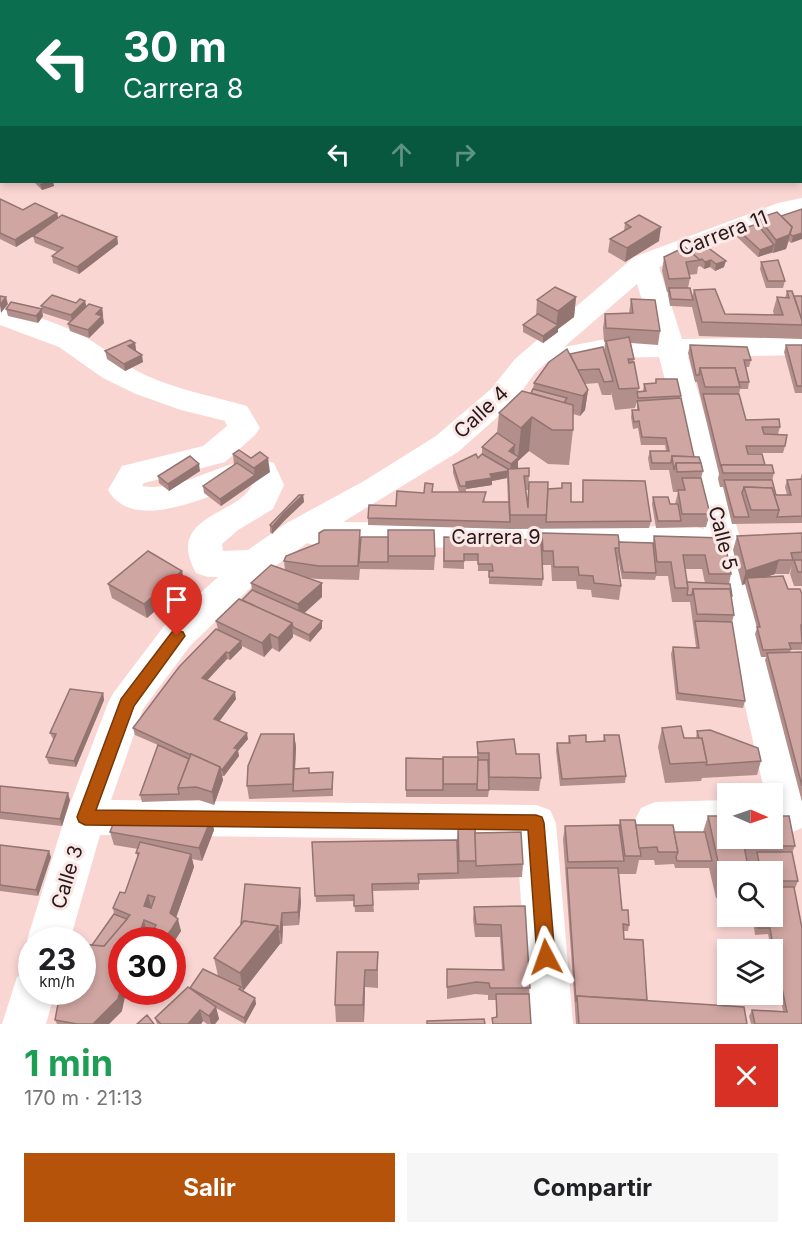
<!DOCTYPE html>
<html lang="es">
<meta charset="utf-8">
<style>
body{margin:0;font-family:Inter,sans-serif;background:#f6f6f6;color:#202124;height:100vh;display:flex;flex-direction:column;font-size:22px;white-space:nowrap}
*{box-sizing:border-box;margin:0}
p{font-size:20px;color:#757577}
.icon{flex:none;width:33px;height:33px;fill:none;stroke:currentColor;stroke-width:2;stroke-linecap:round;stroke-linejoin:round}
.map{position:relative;height:1024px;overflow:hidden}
.panel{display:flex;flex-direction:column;background:#fff;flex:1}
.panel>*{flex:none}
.banner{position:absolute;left:0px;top:0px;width:802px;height:183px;box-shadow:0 3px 9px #0003;background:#0b6e4f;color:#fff;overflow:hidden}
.needle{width:39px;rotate:92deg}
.tools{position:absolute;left:717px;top:783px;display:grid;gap:12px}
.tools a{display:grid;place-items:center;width:66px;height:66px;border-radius:0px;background:#fff;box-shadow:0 3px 9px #0003;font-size:30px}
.speed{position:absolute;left:18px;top:927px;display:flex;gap:12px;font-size:30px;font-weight:700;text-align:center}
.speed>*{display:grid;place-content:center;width:78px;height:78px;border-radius:50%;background:#fff;box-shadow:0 3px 9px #0003;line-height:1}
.speed small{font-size:15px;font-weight:400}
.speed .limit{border:9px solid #d22;background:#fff;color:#111}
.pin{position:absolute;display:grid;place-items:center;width:51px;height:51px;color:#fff;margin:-62px -26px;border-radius:50% 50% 50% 0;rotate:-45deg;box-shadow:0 0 6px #0007}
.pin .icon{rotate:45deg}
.me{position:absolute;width:66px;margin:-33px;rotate:356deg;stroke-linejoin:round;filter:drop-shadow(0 0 4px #0008)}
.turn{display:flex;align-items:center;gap:21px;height:126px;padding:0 24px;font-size:27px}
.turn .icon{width:78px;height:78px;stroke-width:2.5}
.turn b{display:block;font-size:42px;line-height:51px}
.lanes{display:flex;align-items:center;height:57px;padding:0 24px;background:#0003;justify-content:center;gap:30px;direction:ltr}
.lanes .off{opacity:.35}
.round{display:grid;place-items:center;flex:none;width:63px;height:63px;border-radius:0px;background:#f6f6f6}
.overview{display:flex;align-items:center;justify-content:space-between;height:102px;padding:0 24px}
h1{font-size:36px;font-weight:700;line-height:45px;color:#1e9e55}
.button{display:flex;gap:12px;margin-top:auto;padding:12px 24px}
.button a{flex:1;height:69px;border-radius:0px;background:#b45309;color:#fff;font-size:24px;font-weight:700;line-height:69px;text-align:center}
.button a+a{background:#f6f6f6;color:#202124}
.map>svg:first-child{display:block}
</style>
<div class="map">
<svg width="802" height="1024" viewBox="0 0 802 1024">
<rect width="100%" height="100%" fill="#fad6d3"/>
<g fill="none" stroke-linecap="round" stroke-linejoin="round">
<g fill="#fff" fill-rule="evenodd">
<polygon points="565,0 592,0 564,2"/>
<rect x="0" y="166" width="2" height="16"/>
<path d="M802,198V214L792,215L659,267L682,339L802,337V355L688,357L740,538L802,783V828L790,833L776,827L772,820V794H765L709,548L697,551L317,546L307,543L267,572L190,646L143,709L111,800L536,805L550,810L556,823L573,1024H529L517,840L100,835L70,940H32V949L27,940L65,817L108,703L114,692L164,626L218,577H208L196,573C164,515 238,516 252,485C242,483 227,490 216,494C186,505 129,527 108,490L122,466L203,446L227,426L225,421L181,410L136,394L103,378L59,347L0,325V307C30,314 60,323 87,338C107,350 124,365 145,375C178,390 212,396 247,406L260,428L255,435L225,462L144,483L142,486C187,494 230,450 274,463L284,485L273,509L238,530L222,544L223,551L248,550L285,524L364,481L436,436L491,389L515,359L634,257L778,203ZM637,284L654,339L601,340L564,347ZM659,357L704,529L697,527L343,522L458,452L513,403L535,373L547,362L559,367L601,358Z"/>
<polygon points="728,800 728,836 655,838 641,832 635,820 641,808 655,802"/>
<polygon points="32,971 32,992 55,992 46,1024 2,1024 17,977"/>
</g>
</g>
<g fill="#b38f8b" fill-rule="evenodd">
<polygon points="34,182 53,182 54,186 42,190"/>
<polygon points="0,199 23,210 57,213 58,218 117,237 118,244 79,274 53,263 52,256 57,252 35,243 33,236 16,247 0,239"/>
<polygon points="802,209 791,243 789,241 786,249 758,257 737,237 738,230 757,224 759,218 781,216"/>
<polygon points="625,223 659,241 625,262 608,252 610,239 624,231"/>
<polygon points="703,244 724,267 715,271 710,267 704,269 700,266 698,267 697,274 689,275 690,278 688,288 692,297 694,290 725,314 774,315 773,311 777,297 785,298 787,291 794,296 802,296 802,339 699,336 692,307 670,306 668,295 668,292 667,292 662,271 664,257 689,251"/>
<polygon points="761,262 785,281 783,288 766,288 760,269"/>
<polygon points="576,297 574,317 558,329 558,332 543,343 523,332 523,325 536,316 537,300"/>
<path d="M631,299L660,331L658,345L631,343L634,359L633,362L639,388L638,392L643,391L644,384H655L656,379L681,396L680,398L694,457L703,471L701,478L710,514L706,527L656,528L652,504L653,497L670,504H675L678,492H673L669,470H650L648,458L650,451H666L665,445H641L638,428L633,429L631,417L632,410H637V401L635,408L615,410L611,392V395H602L598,383L585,384L588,390L585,410L580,416L573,414V430L569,465L548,464L529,451L518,461V468L529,476L528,490H526L527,503L529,482L548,489L561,488L562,483L571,502H582L583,480L651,521L649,528L509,529L368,525V518L432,492H459L453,473V465L478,458L482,454V447L497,433L499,413L531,393L533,389L534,383L570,354L604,352L605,342H604L603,328L605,314L629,313ZM507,478L508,502H484L485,500L466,492V489L492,485V481Z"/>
<polygon points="41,306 102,308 104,323 89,338 70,331 68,324 71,322 43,313"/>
<polygon points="6,309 43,316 38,323 8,316"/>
<polygon points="135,343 136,350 135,350 143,362 125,371 107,359 105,351"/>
<polygon points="690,345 751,360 749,367 746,367 749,382 748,389 740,389 739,394 746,420 780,427 778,434 785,446 783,453 748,453 765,465 774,473 772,481 776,495 787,495 785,487 787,480 800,480 802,473 802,523 732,524 723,487 720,487 718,479 719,474 697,382 695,382 688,353"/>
<polygon points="786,345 802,345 802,393 795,393 784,352"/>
<polygon points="233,454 270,472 221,506 204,493 203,486 234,465"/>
<polygon points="200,471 169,491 159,483 158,476"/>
<polygon points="303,495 304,502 285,520 272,534 270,532 270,525"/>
<path d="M542,533L619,542L653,543L654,536L724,538L731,574L729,584L732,596L731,598L734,615L732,622L745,701L743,708L676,700L671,654L673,647H696L690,602H672L668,576H656L655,580L622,579L618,558L621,586L619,600L592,597L591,590L577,589L576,581H552L551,565H542L543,579L542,586L489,584V571H478V561H464V569L443,568L444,537L541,540ZM685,569H702L705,583L687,582Z"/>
<polygon points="802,533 802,586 794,586 790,574 792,566 789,574 775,574 766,577 788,589 802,594 802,650 791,650 790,652 802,652 802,802 765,660 766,657 761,657 755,634 757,628 745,584 742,585 733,550 737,536"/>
<polygon points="361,537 435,556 434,570 360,569 359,580 319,579 307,578 322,583 322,597 304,613 322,628 310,642 293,634 293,637 279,652 272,648 264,657 242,646 242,648 230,660 227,659 207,680 236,699 219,721 248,739 238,751 239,756 224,776 222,776 223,780 214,805 199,800 142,802 140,795 158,745 135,735 133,728 218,630 216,621 242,600 252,590 251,583 285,570 284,561"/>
<polygon points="108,584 185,585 147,618 112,598"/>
<polygon points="103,693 104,700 76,767 49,764 46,757 54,740 53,739 50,733"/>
<polygon points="662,728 684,738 696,738 697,731 761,761 757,775 702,778 701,781 665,783 658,747"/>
<polygon points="294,734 296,747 295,769 333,779 333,796 249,799 247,786"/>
<polygon points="604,735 626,776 625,783 560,786 556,750 557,743 568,743 569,736 586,742 603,741"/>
<polygon points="477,742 516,754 541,778 539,791 489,790 488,797 406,797 406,758 443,759 477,757"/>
<polygon points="0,786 70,800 62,826 0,819"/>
<polygon points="708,816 728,838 772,838 795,846 792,853 798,881 794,891 802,1024 751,1024 749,1016 752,1010 783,1011 778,985 772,985 772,950 770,944 768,934 755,935 753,920 754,916 772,916 772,872 752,872 753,868 752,865 747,865 728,872 728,898 716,898 709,868 675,868 674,864 655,865 654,860 639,860 636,874 619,874 622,910 629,925 628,931 623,931 624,939 647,1000 747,1024 576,1024 563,839 565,826 619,825 620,820 636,825 674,832 703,832"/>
<polygon points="458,827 475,833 523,864 522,877 419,880 419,890 372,891 374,912 355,912 354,901 316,902 312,842 457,840"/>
<path d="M214,830L202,861L192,859L194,867L176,918L181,931L172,945V940H122V1011L109,1024H57L55,1020L92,945L114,914L113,908L125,893L138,857L136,853L138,849L114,845L110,832ZM147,933L151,934L149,939L145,937Z"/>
<polygon points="0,845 51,857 38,896 0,891"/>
<polygon points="301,901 299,925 283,926 282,944 280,944 243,991 241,989 255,998 256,1004 245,1024 216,1008 219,1019 215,1024 207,1024 203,1021 201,1024 157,1024 155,1018 190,989 190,988 218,976 214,958"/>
<polygon points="525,906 531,1024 492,1024 492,1018 496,1017 496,1000 488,1000 488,995 475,994 447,999 447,969 502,969 500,937 475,937 473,919 474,907"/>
<polygon points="378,952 378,988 365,987 364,1022 336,1022 335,1005"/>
</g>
<g fill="#927471">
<polygon points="47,182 53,182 54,186 42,190 40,184"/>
<polygon points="57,213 59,220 16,247 15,240"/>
<polygon points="661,227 659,241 625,262 627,248"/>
<polygon points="792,227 786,249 773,253 776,240"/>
<polygon points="802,233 802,239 791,243 793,236"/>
<polygon points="117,237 118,244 79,274 77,267"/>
<polygon points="774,245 772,252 758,257 760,250"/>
<polygon points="711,260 710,267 704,269 705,262"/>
<polygon points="726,261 724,267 715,271 716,264"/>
<polygon points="6,297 8,304 1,313 0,305"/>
<polygon points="576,297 574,317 558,329 558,332 543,343 543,336 556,326 558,311"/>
<polygon points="85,301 87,308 72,322 71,315"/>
<polygon points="102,308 103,315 97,321 96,314"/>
<polygon points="42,309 43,316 38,323 36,316"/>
<polygon points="102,316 104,323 89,338 88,330"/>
<polygon points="135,343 136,350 130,353 128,346"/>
<polygon points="142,355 143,362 125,371 124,364"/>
<polygon points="588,390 585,410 580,416 583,396"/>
<polygon points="532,417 529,451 518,461 518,471 510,471 511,464 518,457 521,428"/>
<polygon points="515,445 514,459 509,451"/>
<polygon points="268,458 270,472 255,482 254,468"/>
<polygon points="199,464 200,471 169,491 168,484"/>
<polygon points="508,471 507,478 492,481 492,485 466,489 466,482 490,474"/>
<polygon points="255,475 255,482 221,506 220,499"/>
<polygon points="303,495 304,502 285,520 272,534 272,527 284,513"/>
<polygon points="779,560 775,574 749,583 747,578 745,584 742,585 746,571"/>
<polygon points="182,571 185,585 147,618 144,604"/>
<polygon points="322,583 322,597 299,618 298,604"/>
<polygon points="322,621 322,628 310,642 309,635"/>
<polygon points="292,623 293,637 279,652 278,638"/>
<polygon points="270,634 272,648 264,657 262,643"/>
<polygon points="241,641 242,648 230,660 229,653"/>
<polygon points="226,652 227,659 203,685 202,678"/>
<polygon points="235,692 236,699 216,726 214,719"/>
<polygon points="103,693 104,700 76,767 74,761"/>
<polygon points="247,733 248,739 238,751 239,756 224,776 222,770 234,748"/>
<polygon points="294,734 296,747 294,791 293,791 293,784"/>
<polygon points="220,767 223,780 214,805 212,792"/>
<polygon points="68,793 70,800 62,826 60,819"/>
<polygon points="212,817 214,830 202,861 199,848"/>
<polygon points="49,851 51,857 38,896 36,890"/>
<polygon points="191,854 194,867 173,926 170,913"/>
<polygon points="300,888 301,901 299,925 298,912"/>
<polygon points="148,895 151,907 147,918 144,906"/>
<polygon points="282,913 283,926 282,944 280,932"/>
<polygon points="178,919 181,931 172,945 172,940 163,940"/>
<polygon points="144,920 147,933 144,940 139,935"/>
<polygon points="278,926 280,944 243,991 240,973"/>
<polygon points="365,970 365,987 364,1022 363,1005"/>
<polygon points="122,985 122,992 126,992 122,1011 109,1024 93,1024"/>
<polygon points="255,998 256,1004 245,1024 244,1018"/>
<polygon points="216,1007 219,1019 215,1024 211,1024 209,1016"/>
<polygon points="200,1010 203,1021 201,1024 188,1024"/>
</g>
<g fill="#d0a6a2" stroke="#927471" stroke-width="1.5" fill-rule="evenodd">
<polygon points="0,199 23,210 35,203 57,213 15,240 0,233"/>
<polygon points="802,209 802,233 793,236 790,234 792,227 781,216"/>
<polygon points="777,212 792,227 789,235 776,240 759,218"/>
<polygon points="62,215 117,237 77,267 52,256 63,248 33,236"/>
<polygon points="639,215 661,227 627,248 610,239 631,227 625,223"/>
<polygon points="757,224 774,245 760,250 738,230"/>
<polygon points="703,244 726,261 716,264 711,260 705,262 702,259 699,260 689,251"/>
<polygon points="685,247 700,260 686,262 690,278 669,279 664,257"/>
<polygon points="778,260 785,281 768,281 761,262"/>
<polygon points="555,287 576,297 558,311 537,300"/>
<polygon points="669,288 690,288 693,300 671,299"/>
<polygon points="715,289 725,314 783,315 777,297 789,298 787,291 792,291 802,320 802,325 702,322 694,290"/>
<polygon points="52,295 76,303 80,299 85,301 71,315 41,306"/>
<polygon points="0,296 6,297 0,305"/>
<polygon points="794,296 802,296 802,320"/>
<polygon points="631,299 655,300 660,331 606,328 605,314 633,313"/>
<polygon points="11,302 42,309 36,316 6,309"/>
<polygon points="89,304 102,308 96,314 102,316 88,330 68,324"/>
<polygon points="538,314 558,325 543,336 523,325"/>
<polygon points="629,337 634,359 628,359 629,363 634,362 639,388 619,389 606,341"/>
<polygon points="130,340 135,343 128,346 142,355 124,364 105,351"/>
<polygon points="690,345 747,347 751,360 744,360 749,382 739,382 735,368 700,368 699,375 696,375"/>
<polygon points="786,345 802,345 802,386 797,386"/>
<polygon points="603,347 613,381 604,382 599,369 578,370 570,354"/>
<polygon points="567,349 588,390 583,396 534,383 549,362"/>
<polygon points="700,368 735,368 740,387 705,387"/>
<polygon points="656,379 677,379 681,396 638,398 637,392 646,391 644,384 656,383"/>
<polygon points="533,389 567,398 564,403 531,393"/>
<polygon points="522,391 573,405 573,430 552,430 532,417 521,428 499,413"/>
<polygon points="703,394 739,394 746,420 779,419 780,427 762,427 764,434 787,435 785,446 746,446 748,454 762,454 765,465 721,465 721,467"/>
<polygon points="681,398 694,457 672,456 671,463 652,463 650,451 669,451 666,438 642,437 639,421 634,422 632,410 639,410 637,401"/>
<polygon points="497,433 515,445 509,451 519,457 511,464 482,447"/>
<polygon points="239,450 251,458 260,452 268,458 254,468 233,454"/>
<polygon points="476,454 478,458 482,454 508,469 508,471 490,474 492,478 466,482 466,486 460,486 453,465"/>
<polygon points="190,456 199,464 168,484 158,476"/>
<polygon points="672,456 699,457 701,463 676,463 674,470"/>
<polygon points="237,463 255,475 220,499 203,486"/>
<polygon points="676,463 701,463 703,471 677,472"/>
<polygon points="721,465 772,465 774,473 723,473"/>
<polygon points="529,468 529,476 524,476 528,508 529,482 548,482 547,515 510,515 508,469"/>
<polygon points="682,478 701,478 710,514 682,514 678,490 685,490"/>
<polygon points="802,479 802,516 777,517 779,510 772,488 744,487 742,493 749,517 734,517 724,480 772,480 776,495 791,495 787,480"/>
<polygon points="583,480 645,481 651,521 546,522 548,489 562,488 562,483 571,483 571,502 583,502"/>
<polygon points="425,483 433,484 432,492 486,492 483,502 509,502 510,522 368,518 369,505 396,506 397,491 424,493"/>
<polygon points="744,487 772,488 779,510 751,510"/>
<polygon points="299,495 303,495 284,513 272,527 270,525"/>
<polygon points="653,497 668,497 670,504 678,504 681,521 658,521"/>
<polygon points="324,530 360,530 358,566 319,566 284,561 286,556 319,543 319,533"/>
<polygon points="388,530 434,530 435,556 388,556"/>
<polygon points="542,533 618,535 620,548 615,548 621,586 594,583 593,576 579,575 578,567 554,567 553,551 543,551"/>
<polygon points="802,533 802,552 791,553 793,560 779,560 746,571 737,536"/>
<polygon points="654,536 724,538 731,574 709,574 705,555 683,555 688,588 675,588 671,562 657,562"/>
<polygon points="361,537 388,537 388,562 359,562"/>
<polygon points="444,537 541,540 543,579 489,577 489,571 493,571 492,564 478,564 478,554 464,554 464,561 444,561"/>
<polygon points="619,542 653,543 656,573 623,572 619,551"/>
<polygon points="148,551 182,571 144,604 108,584"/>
<polygon points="794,560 802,560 802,572 798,572"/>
<polygon points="271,565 322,583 298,604 251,583"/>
<polygon points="783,576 788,589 800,589 802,594 802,625 801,625 802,643 789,643 791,649 763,650 757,627 760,627 747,578"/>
<polygon points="687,582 730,584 732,596 731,596 730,589 693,589 692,595 687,595 688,588"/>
<polygon points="693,589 730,589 734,615 697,614"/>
<polygon points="252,590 322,621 309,635 293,627 292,623 242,600"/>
<polygon points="239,599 292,623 278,638 270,634 262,643 216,621"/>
<polygon points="695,621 732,622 745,701 678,693 673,647 699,648"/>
<polygon points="216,629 241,641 229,653 226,652 202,678 235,692 214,719 247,733 234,748 238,749 222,770 221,769 220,767 191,754 191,755 133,728 179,667"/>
<polygon points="802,652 802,786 767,653"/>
<polygon points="70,689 103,693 74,761 46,757 56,734 50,733"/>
<polygon points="681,726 684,738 702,738 707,762 670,764 662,728"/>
<polygon points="710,730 758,748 761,761 706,765 707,762 702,738 699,738 697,731"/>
<polygon points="261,734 294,734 293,784 247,786 248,766"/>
<polygon points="586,735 586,742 605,741 604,735 619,735 626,776 562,779 557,743 570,743 569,736"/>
<polygon points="514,739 516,754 539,754 541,778 489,777 489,753 478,753 477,742"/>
<polygon points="158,745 189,759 178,788 179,794 140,795"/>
<polygon points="191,754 220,767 212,792 196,787 178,788"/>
<rect x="443" y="757" width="35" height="27"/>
<polygon points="406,758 443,759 443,790 406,790"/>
<polygon points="478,760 488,760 489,790 477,790"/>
<polygon points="309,768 309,773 333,772 332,789 293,791 294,769"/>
<polygon points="0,786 68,793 60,819 0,812"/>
<polygon points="117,814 212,817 199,848 110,832"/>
<polygon points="708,816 728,816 728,838 761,838 762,846 744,846 749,872 728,872 728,880 722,880"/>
<polygon points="772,816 789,816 795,846 773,846 771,838 772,838"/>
<polygon points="620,820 635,820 641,856 625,856"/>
<polygon points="619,825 624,861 568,862 565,826"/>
<polygon points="636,825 673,825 678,852 658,852 657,847 639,848"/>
<polygon points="458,827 475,827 476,861 459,861"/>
<polygon points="521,832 523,864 476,866 475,833"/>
<polygon points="674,832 705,832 712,861 677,861 676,857 678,852"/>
<polygon points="457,840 458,873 418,874 419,883 372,884 373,905 354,906 354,895 315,896 312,842"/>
<path d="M140,842L191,854L170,913L178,919L171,930L163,940H122V985L118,999L93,1024H77L55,1020L58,1004H61L64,992H82V944L104,946L130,915L113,908L120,892L125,893L139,853H136ZM148,895L155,897L151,908L144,906ZM144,920L156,925L149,939L139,935Z"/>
<polygon points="0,845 49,851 36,890 0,885"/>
<polygon points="757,852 792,852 798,881 772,881 772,872 754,872 753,868 760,868"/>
<polygon points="567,868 618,868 622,910 628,910 629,925 623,924 624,939 643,940 647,1000 577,996 576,1002"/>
<polygon points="245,884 300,888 298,912 282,913 280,932 278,932 278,926 244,921 241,924"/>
<polygon points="772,887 794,887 802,928 802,1024 755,1024 752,1010 787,1012 780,979 772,979 772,950 764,950 763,944 773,945 770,928 758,928 756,916 772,916 772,914 776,914 772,898"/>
<polygon points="525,906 530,988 490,988 489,983 476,982 447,987 447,969 504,970 501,925 476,924 474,907"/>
<polygon points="114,914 127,919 104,946 92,945"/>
<polygon points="244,921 278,926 240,973 214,958"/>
<polygon points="337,952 378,952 377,970 365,970 363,1005 335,1005"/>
<polygon points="203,969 241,987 239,989 255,998 244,1018 190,988"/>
<polygon points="188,987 216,1007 209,1016 200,1010 188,1024 161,1024 155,1018"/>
<polygon points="496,994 529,994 531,1024 493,1024 492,1018 497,1017"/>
<polygon points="577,996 744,1007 747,1024 579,1024"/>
<polygon points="147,1015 154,1024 137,1024"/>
<polygon points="484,1019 485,1024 427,1024 427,1021"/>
</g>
<polygon fill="#b45309" stroke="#753606" stroke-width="1.5" points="177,631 183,632 185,636 134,706 96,810 536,815 542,817 544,823 555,957 552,963 546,965 539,963 537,957 528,830 85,825 79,822 77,817 121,699 172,632"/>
<g text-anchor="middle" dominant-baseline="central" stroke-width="6" stroke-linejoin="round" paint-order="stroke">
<g font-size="20" fill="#291918" stroke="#fae8e6">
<text transform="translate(723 233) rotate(-21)">Carrera 11</text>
<text transform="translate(481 412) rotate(-43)">Calle 4</text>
<text x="496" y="537">Carrera 9</text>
<text transform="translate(723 538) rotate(76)">Calle 5</text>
<text transform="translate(67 877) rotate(-73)">Calle 3</text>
</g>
</g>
</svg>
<div class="tools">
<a><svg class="needle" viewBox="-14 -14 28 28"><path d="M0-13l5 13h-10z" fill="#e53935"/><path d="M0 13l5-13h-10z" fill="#757577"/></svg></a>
<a><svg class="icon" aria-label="search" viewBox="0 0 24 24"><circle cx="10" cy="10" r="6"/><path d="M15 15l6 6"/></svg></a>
<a><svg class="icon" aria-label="layers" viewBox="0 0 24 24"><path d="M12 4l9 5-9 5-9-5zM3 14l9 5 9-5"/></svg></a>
</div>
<div class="speed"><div>23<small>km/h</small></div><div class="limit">30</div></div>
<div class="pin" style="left:177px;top:636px;background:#d93025"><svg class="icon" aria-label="arrive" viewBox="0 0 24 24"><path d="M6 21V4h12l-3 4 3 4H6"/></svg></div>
<svg class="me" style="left:546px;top:957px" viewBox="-20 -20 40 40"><path d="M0-17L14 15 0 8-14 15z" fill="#b45309" stroke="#fff" stroke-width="4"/></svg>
<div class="banner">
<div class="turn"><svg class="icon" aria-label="left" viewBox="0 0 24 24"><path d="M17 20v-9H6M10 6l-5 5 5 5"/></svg><div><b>30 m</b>Carrera 8</div></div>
<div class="lanes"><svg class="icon" aria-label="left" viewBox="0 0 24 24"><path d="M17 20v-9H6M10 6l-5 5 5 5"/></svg><svg class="icon off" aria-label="ahead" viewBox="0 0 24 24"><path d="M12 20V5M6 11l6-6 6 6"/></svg><svg class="icon off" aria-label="right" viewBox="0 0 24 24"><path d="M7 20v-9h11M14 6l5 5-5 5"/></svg></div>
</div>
</div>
<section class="panel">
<div class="overview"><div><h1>1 min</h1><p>170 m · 21:13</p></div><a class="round" style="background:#d93025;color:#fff"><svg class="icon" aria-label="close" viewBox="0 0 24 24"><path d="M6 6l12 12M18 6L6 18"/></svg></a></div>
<div class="button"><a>Salir</a><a>Compartir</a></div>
</section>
